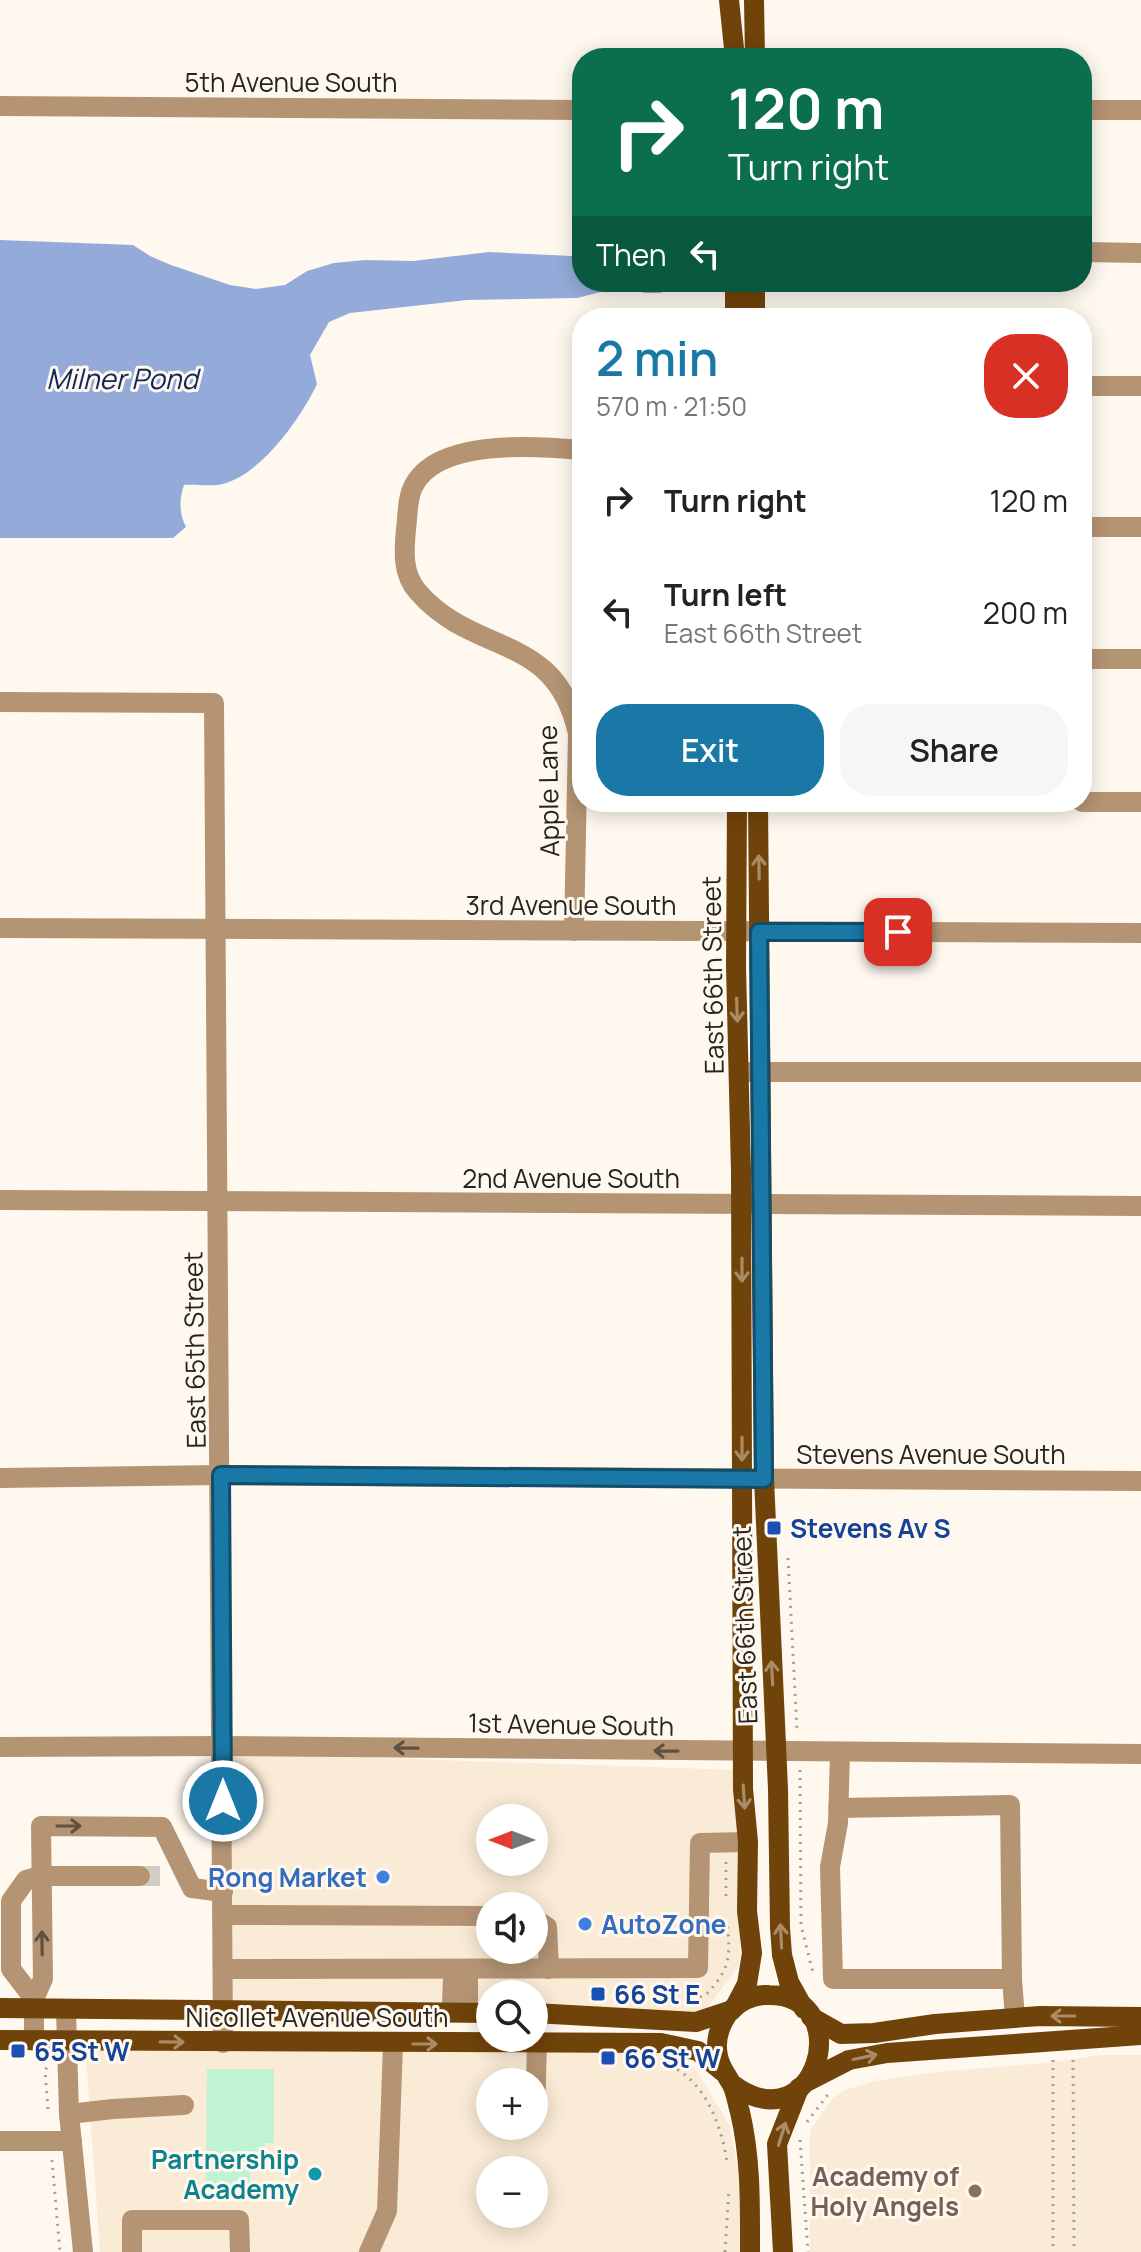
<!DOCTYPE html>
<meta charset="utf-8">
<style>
body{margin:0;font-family:Manrope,sans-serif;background:#f6f6f6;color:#222;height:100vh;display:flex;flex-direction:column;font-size:30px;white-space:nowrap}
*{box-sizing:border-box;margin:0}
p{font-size:26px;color:#767676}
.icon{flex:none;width:44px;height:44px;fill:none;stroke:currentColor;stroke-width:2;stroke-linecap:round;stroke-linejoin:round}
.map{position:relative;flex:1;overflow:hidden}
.side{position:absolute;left:572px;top:308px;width:520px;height:504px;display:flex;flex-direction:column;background:#fff;border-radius:32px;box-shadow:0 4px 20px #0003}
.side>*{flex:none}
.guide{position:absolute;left:572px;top:48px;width:520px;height:244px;border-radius:32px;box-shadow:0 4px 20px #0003;background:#0b6e4f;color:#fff;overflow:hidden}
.needle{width:52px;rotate:270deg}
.controls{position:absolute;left:476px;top:1804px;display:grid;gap:16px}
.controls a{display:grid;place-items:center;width:72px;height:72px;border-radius:50%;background:#fff;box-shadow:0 4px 20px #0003;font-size:40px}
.pin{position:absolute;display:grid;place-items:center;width:68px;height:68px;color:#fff;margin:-34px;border-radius:16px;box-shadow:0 4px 12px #0006}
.me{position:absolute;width:88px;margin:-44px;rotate:0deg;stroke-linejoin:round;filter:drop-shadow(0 0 6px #0008)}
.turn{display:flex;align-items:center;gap:28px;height:168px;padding:0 24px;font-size:36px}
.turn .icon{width:104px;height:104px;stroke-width:2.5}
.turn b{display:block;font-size:56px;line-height:68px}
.then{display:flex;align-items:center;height:76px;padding:0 24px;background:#0003;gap:16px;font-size:30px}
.round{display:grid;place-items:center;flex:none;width:84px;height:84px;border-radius:32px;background:#f6f6f6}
.overview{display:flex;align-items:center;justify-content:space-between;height:136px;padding:0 24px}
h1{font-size:48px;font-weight:600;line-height:60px;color:#1978a5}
.primary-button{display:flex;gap:16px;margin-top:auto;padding:16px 24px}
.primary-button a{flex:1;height:92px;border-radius:32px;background:#1978a5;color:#fff;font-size:32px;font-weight:600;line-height:92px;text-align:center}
.primary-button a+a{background:#f6f6f6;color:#222}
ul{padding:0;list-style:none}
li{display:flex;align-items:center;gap:24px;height:112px;padding:0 24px}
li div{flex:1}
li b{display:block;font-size:30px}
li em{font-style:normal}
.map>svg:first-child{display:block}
</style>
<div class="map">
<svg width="1141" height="2252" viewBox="0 0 1141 2252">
<rect width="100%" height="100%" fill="#fef8ef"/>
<g fill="#faebd6" fill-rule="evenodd">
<path d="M229,1753L738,1770L740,1965L705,2011L534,2017V1994H490V2019L231,2028ZM490,1818H534V1862H490ZM490,1906H534V1950H490Z"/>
<path d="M85,2043L655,2050L695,2068L729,2124L743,2192L745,2252H100ZM490,2082H534V2126H490ZM490,2170H534V2214H490Z"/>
<polygon points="1101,2055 1141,2055 1141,2252 810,2252 810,2131 833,2098 845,2090 875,2081 937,2072 1047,2063"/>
</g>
<polygon fill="#c0f3d3" points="207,2069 274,2069 274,2143 265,2143 265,2157 250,2158 250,2187 206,2187"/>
<path fill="#94abda" d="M0,240L133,245L150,256L171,265L230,285L256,289L285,285L307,271L334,263L365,260L413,261L489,252L572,256L582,252V282H674L661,293H645L621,287L577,298L467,300L350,313L329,322L310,355L317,384C301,418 261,475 222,484C212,487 196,484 184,485C179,500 179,513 186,527L173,538H0Z"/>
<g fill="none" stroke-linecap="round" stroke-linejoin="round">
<polyline stroke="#d3cdc5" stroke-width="20" stroke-dasharray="20 10" stroke-linecap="butt" points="140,1876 162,1876"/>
<g stroke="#a29d96" stroke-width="3" stroke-dasharray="2 6" stroke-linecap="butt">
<polyline points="788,1558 797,1730"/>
<polyline points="800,1770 801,1925 813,1973"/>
<polyline points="726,1862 726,1902"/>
<path d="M676,2000L705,1996C730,1969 731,1958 727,1922"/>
<polyline points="1053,2060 1053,2252"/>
<polyline points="1073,2060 1074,2252"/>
<path d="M670,2066C706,2081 722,2128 727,2162"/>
<polyline points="48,2109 45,2070 49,2065"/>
<polyline points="807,2122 829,2093"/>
<polyline points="800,2140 808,2252"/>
<polyline points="52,2160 60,2252"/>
<polyline points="725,2252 729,2190"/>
</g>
<g stroke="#b59474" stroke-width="20">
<polyline points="0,106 582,110"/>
<polyline points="1082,110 1141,110"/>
<polyline points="1082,252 1141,253"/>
<polyline points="1082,386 1141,386"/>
<polyline points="1082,527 1141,527"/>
<polyline points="1082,659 1141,659"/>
<polyline points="0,702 214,703 223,2043"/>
<polyline points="1082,802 1141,802"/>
<polyline points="0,928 1141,933"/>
<path d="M574,931L578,734C556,631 476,658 418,592C402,574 404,551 406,529C408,515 407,499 413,487C436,438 537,446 582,450"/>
<polyline points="743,1072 1141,1072"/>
<polyline points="0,1200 1141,1206"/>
<polyline points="0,1478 221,1475 1141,1481"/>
<polyline points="0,1747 223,1746 1141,1754"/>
<polyline points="838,1808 1010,1805 1012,1979 833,1979 830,1867 838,1823 840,1753"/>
<polyline points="223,1915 490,1916"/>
<polyline points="534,1918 547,1927 549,1969"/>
<polyline points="223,1969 698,1968 700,1843 748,1842"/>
<polygon points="459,1969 468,1977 468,2000 460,2012 452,2003 453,1978"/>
<polyline points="1012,1979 1015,2018"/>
<polyline points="34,1999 11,1969 11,1901 26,1880 41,1876 140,1876"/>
<polyline points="66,2009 69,2114 83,2252"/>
<polyline points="34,2041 34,1999 43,1979 41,1826 162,1827 192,1888 223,1892"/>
<polyline points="535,2113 537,2044"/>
<polyline points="69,2114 113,2109 184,2105"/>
<polyline points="0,2141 72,2141"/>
<polyline points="132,2252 132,2220 239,2220 240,2252"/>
<polyline points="369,2252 387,2211 393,2044"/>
</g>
<g stroke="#70430a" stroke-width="20">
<polyline points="729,0 735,58"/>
<polyline points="754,0 755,58"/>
<polyline points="735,318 735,282"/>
<polyline points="755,318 755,282"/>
<polyline points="758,802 764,1479 778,1789 780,1928 782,1955 789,1982 804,2009"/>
<polyline points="735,2007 747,1984 752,1953 747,1911 748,1842 743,1789 741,1172 736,967 737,802"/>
<polyline points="0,2008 490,2013"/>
<polyline points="534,2013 696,2022 732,2010"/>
<polyline points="811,2017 841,2034 874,2033 935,2024 1040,2016 1141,2017"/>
<polyline points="0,2040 661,2043 698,2051 722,2071"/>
<polyline points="808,2081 849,2060 887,2053 1141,2035"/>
<path d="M732,2084C816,2147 859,1995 769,1995C753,1994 737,2002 727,2015C719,2027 715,2042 718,2056C720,2067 726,2074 731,2083C736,2091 737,2103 740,2112C751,2159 750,2204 750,2252"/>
<polyline points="783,2252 777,2144 799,2088"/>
</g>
</g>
<defs><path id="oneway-shaft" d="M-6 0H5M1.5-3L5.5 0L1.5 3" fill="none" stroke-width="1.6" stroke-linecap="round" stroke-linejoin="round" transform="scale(2)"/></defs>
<g stroke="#a98b66">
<use href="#oneway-shaft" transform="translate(759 867) rotate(-91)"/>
<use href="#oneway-shaft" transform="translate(737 1010) rotate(88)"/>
<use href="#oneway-shaft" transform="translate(742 1270) rotate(90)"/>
<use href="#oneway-shaft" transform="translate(742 1449) rotate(90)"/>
<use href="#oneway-shaft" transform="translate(772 1673) rotate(-93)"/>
<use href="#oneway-shaft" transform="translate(744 1797) rotate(86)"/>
<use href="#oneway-shaft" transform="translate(781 1936) rotate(-93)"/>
<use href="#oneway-shaft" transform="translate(1063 2016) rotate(-180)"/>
<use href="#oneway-shaft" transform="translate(172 2042) rotate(1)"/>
<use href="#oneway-shaft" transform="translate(425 2044)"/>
<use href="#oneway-shaft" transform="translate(865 2057) rotate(-12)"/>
<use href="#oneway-shaft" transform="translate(782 2134) rotate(-73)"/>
</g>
<g stroke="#605040">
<use href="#oneway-shaft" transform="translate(406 1748) rotate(-179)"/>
<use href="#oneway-shaft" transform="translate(666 1751) rotate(-179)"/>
<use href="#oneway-shaft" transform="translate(69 1826)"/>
<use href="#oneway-shaft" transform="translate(42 1943) rotate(-91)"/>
</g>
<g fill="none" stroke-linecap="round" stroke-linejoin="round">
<defs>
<polyline id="route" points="223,1801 221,1475 764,1479 759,932 898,932"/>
</defs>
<use href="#route" stroke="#104e6b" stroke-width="20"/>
<use href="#route" stroke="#1978a5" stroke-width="14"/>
</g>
<g fill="#1a4fb4" stroke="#fef8ef" stroke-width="3">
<rect x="766" y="1520" width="16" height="16" rx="4"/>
<rect x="590" y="1986" width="16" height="16" rx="4"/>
<rect x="10" y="2043" width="16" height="16" rx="4"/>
<rect x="600" y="2050" width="16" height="16" rx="4"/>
</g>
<g fill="#3f7fe0" stroke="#fef8ef" stroke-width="3">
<circle cx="383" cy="1877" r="8"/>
<circle cx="585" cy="1924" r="8"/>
</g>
<circle fill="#0f9aa8" stroke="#fef8ef" stroke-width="3" cx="315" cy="2174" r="8"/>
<circle fill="#8d6e63" stroke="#fef8ef" stroke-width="3" cx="975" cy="2191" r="8"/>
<g text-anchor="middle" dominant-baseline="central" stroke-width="6" stroke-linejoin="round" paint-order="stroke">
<g font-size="26" fill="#27231e" stroke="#fef8ef">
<text x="291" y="82">5th Avenue South</text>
<text transform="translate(548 791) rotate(-91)">Apple Lane</text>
<text x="571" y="905">3rd Avenue South</text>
<text transform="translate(712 975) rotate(-91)">East 66th Street</text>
<text x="571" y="1178">2nd Avenue South</text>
<text transform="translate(194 1350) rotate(-91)">East 65th Street</text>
<text x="931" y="1454">Stevens Avenue South</text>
<text transform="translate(744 1625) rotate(-92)">East 66th Street</text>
<text transform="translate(571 1724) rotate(1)">1st Avenue South</text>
<text x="317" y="2017">Nicollet Avenue South</text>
</g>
<g font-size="26" font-weight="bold" fill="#164399" stroke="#fef8ef" text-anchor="start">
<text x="790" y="1528">Stevens Av S</text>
<text x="614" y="1994">66 St E</text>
<text x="34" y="2051">65 St W</text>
<text x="624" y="2058">66 St W</text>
</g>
<g font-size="26" font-weight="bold" fill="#366cbe" stroke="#fef8ef" text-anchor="end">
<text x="367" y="1877">Rong Market</text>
<text x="601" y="1924" text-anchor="start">AutoZone</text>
</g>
<g font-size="26" font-weight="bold" fill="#0d838f" stroke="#fef8ef" text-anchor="end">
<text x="299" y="2159">Partnership<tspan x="299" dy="30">Academy</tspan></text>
</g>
<g font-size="26" font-weight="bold" fill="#785e54" stroke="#fef8ef" text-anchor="end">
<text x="959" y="2176">Academy of<tspan x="959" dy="30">Holy Angels</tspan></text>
</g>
<g font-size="28" font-style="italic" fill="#0f265d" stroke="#fef8ef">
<text x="122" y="378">Milner Pond</text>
</g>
</g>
</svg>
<div class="controls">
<a><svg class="needle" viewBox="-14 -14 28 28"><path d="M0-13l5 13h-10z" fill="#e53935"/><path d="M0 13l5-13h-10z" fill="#767676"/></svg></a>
<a><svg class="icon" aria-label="sound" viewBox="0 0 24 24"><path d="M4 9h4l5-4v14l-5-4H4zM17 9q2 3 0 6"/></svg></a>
<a><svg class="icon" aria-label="search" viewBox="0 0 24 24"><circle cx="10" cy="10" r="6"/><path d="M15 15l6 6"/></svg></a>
<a>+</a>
<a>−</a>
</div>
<div class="pin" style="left:898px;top:932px;background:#d93025"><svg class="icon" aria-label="arrive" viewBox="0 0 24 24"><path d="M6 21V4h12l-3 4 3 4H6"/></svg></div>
<svg class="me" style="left:223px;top:1801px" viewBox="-20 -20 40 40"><circle r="17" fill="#1978a5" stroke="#fff" stroke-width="3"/><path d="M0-11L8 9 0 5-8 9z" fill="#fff"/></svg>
<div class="guide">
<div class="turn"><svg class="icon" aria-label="right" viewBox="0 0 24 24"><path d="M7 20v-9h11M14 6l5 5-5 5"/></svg><div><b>120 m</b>Turn right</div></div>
<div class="then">Then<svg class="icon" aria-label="left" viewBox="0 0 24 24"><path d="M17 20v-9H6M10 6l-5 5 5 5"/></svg></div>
</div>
<section class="side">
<div class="overview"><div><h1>2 min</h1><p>570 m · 21:50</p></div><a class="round" style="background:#d93025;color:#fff"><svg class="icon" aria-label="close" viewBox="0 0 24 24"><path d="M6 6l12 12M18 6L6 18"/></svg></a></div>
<ul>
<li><svg class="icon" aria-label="right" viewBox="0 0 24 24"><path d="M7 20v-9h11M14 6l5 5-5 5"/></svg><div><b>Turn right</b></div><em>120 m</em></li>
<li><svg class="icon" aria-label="left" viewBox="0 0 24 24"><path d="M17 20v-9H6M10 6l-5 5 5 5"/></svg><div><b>Turn left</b><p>East 66th Street</p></div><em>200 m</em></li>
</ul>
<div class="primary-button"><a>Exit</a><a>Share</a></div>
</section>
</div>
